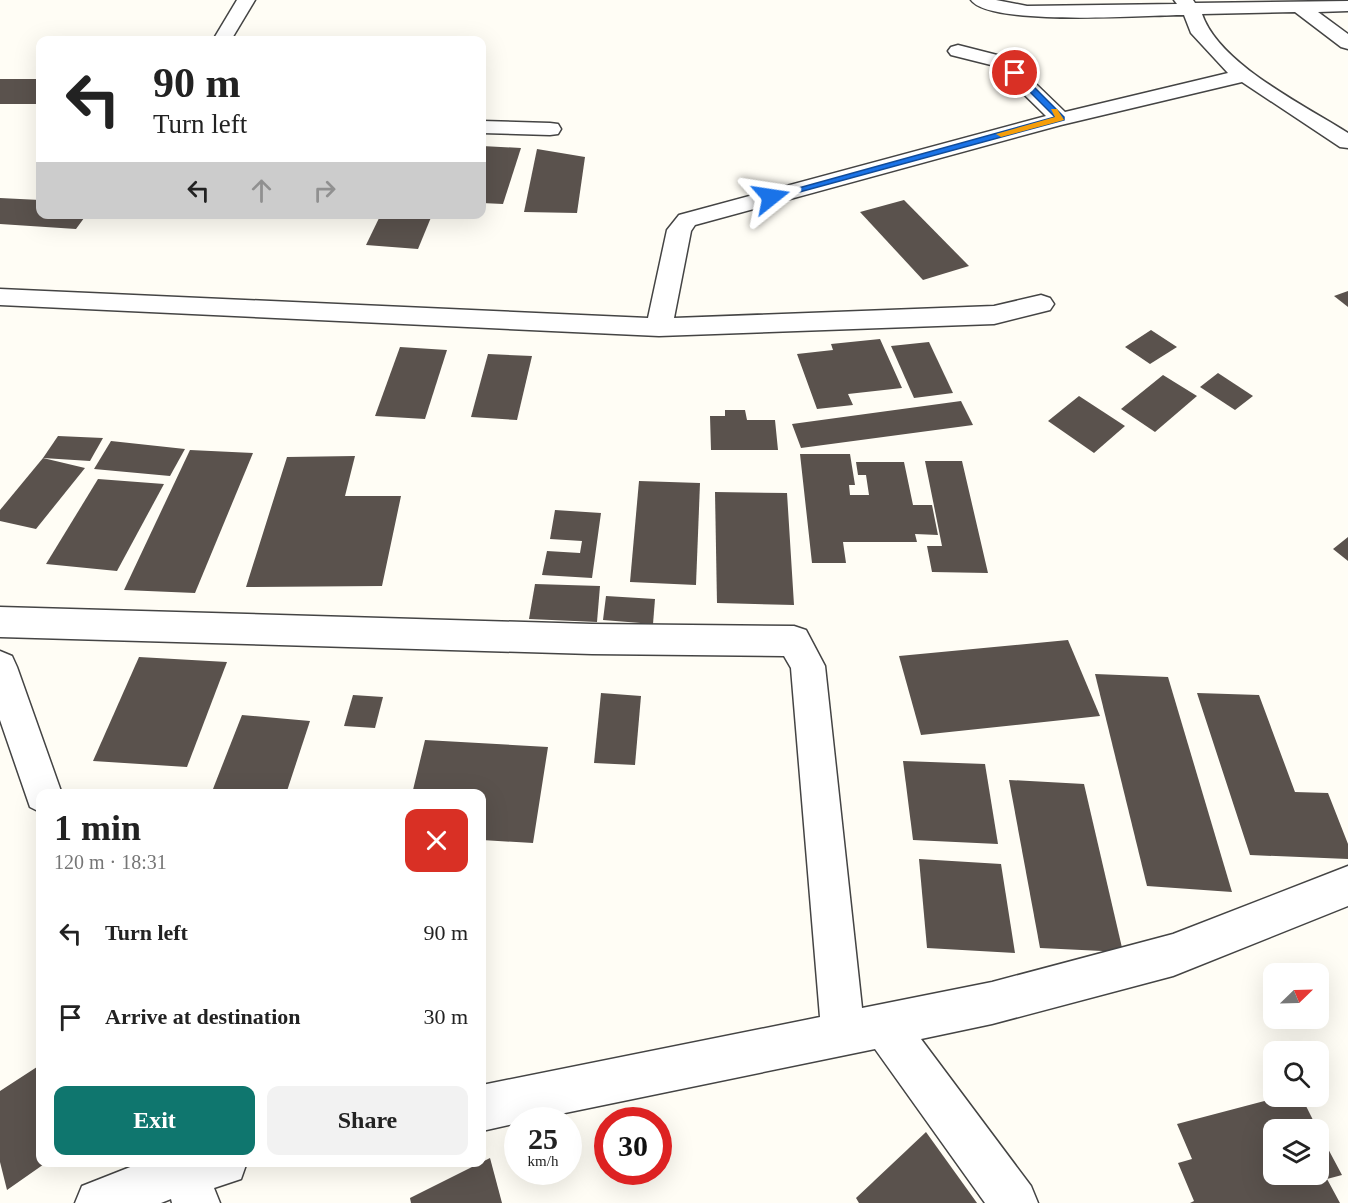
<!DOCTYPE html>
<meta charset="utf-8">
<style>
body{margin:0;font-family:Georgia,serif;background:#f2f2f2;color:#222;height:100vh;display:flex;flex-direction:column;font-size:22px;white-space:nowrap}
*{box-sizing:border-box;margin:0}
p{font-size:20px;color:#767676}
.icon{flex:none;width:33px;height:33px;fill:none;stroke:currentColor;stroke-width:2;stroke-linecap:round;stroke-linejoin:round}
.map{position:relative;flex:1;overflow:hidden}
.drawer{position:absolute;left:36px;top:789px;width:450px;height:378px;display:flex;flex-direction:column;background:#fff;border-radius:12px;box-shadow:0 6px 24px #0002}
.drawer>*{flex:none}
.guide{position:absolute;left:36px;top:36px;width:450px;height:183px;border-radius:12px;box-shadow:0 6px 24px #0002;background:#fff;color:#222;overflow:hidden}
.needle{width:39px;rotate:67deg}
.controls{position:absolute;left:1263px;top:963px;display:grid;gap:12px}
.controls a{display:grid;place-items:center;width:66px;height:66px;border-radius:12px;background:#fff;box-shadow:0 6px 24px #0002;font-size:30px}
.speed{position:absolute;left:504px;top:1107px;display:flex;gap:12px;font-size:30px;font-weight:700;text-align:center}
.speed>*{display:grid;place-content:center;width:78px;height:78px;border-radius:50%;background:#fff;box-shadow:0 6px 24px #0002;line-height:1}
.speed small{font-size:15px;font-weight:400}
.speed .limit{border:9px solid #d22;background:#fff;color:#111}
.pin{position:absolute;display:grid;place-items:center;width:51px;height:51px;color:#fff;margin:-26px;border:3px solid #fff;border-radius:50%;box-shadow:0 2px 6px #0007}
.me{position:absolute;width:66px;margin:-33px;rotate:75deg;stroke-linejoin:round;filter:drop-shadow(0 0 4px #0008)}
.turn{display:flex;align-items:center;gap:21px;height:126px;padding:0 18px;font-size:27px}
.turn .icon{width:78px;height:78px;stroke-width:2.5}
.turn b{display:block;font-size:42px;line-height:51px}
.lanes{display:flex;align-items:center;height:57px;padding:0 18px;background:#0003;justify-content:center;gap:30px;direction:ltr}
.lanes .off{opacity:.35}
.round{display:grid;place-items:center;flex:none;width:63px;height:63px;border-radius:12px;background:#f2f2f2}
.overview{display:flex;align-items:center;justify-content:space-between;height:102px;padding:0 18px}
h1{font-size:36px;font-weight:700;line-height:45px}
.button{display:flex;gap:12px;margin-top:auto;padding:12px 18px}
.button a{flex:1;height:69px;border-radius:12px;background:#0f766e;color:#fff;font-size:24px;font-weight:700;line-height:69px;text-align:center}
.button a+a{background:#f2f2f2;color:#222}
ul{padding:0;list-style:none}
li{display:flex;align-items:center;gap:18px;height:84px;padding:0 18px}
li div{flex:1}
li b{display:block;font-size:22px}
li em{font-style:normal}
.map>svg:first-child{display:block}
</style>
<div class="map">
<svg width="1348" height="1203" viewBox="0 0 1348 1203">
<rect width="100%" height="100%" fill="#fffdf5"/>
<g fill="#5a524d">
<rect x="0" y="79" width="40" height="25"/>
<polygon points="482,146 521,148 503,204 482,203"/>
<polygon points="537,149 585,157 577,213 524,212"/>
<polygon points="0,198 40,200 40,214 87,214 76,229 0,224"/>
<polygon points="904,200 969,266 923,280 860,212"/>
<polygon points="381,214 419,214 432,215 418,249 366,245"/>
<polygon points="1348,291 1348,307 1334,296"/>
<polygon points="1151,330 1177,347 1150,364 1125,347"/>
<polygon points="880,339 902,388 848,394 853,405 817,409 797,354 833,350 831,344"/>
<polygon points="929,342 953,393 914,398 891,346"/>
<polygon points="400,347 447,350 425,419 375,416"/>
<polygon points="488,354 532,356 517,420 471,417"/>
<polygon points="1218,373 1253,396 1235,410 1200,387"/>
<polygon points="1163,375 1197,396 1155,432 1121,409"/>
<polygon points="1079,396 1125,426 1094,453 1048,421"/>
<polygon points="961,401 973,425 801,448 792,424"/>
<polygon points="725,410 745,410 747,420 775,420 778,450 711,450 710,416 725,416"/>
<polygon points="58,436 103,438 90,461 43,458"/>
<polygon points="111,441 185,449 170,476 94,469"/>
<polygon points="190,450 253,453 195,593 124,590"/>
<polygon points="800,454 850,454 855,485 849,485 850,495 869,495 866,475 858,475 856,462 904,462 913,505 932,505 938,535 915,534 917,542 843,542 846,563 812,563"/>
<polygon points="355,456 345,496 401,496 382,586 246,587 287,457"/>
<polygon points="43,458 85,468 36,529 0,521 0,510"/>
<polygon points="925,461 962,461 988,573 932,572 927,546 942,546"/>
<polygon points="98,479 164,484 117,571 46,564"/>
<polygon points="639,481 700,483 696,585 630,582"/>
<polygon points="715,492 787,493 794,605 717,603"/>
<polygon points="555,510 601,513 592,578 542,575 547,551 580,553 582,541 550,539"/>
<polygon points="1348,537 1348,561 1333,549"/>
<polygon points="535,584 600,586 597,622 529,619"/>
<polygon points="606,596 655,599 653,624 603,620"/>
<polygon points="1068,640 1100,716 921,735 899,656"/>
<polygon points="139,657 227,662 187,767 93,761"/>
<polygon points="1095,674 1168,677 1232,892 1147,886"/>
<polygon points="601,693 641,696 635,765 594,763"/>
<polygon points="1197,693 1259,695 1295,792 1328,793 1348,844 1348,859 1250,855"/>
<polygon points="353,695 383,697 375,728 344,726"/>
<polygon points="242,715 310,721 286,794 211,794"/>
<polygon points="425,740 548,747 533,843 482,840 482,794 412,794"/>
<polygon points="903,761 985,764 998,844 913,840"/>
<polygon points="1009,780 1084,784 1123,952 1040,948"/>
<polygon points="919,859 1001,864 1015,953 927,948"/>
<polygon points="40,1065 40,1162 47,1162 7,1190 0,1162 0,1091"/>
<polygon points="1283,1096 1301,1096 1318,1130 1274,1130 1274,1174 1318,1174 1318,1130 1342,1175 1327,1179 1340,1203 1190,1203 1194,1201 1178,1163 1192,1159 1177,1124"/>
<polygon points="926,1132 977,1203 859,1203 856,1198"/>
<polygon points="490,1158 502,1203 411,1203 410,1198"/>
</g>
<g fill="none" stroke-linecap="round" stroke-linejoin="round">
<defs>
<g id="minor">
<polygon points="237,0 255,0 231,40 213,40"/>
<path d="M971,0H996L1027,6L1177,4L1174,0H1193L1195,3L1348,1V11L1318,12L1348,34V49L1341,47L1295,12L1202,14C1219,64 1304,105 1348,133V148L1340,147L1242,82L1061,125L695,225L691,231L674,318L994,306L1041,295L1050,298L1054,304L1050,310L994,324L659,336L0,305V289L648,318L667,230L679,215L1046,116L995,66L951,55L948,51L951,47L958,45L1009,58L1065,112L1228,73L1191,33L1184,15C1148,15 990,27 971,0Z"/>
<polygon points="482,121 550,123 558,124 561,129 558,134 550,135 482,133"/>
<polygon points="0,607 592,624 794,626 806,630 825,666 862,1008 992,982 1173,934 1348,866 1348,906 1173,976 992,1024 921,1039 1031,1186 1038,1203 985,1203 875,1049 531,1120 518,1120 518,1123 482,1131 482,1085 820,1017 791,668 784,656 592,654 0,637"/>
<polygon points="0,651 12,656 17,667 62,794 40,794 40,812 30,807 0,720"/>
<polygon points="143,1162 247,1162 241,1179 214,1188 220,1203 172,1203 171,1199 161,1203 75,1203 82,1186"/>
</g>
</defs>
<use href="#minor" stroke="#444" stroke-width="3"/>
<use href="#minor" fill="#fff" fill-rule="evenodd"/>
</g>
<polygon fill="#1a73e8" stroke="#114b97" stroke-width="1.5" points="1012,71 1018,71 1064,117 1064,120 774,199 766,197 1055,117 1012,74"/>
<polygon fill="#f59e0b" points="1051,109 1057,109 1064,120 1001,137 996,134 1055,117"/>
</svg>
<div class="controls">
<a><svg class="needle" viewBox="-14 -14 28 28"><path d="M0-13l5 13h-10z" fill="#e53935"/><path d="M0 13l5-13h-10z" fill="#767676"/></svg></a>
<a><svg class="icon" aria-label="search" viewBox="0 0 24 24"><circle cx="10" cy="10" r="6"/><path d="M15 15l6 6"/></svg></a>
<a><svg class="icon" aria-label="layers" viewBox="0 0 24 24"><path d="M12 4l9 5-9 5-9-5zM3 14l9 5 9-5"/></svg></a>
</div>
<div class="speed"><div>25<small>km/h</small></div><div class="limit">30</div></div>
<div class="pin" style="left:1015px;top:73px;background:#d93025"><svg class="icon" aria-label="arrive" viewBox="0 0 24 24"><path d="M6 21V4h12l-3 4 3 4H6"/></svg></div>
<svg class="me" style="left:771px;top:197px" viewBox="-20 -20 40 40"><path d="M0-17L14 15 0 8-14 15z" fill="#1a73e8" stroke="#fff" stroke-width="4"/></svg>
<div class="guide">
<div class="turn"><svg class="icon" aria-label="left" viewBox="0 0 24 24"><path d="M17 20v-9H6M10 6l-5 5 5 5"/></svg><div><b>90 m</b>Turn left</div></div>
<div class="lanes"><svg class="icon" aria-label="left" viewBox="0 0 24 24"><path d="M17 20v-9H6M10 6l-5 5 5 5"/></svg><svg class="icon off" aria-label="ahead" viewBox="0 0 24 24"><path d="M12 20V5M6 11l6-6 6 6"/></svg><svg class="icon off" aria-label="right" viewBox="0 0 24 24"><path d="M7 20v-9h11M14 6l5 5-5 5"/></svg></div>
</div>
<section class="drawer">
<div class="overview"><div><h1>1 min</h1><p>120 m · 18:31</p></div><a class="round" style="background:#d93025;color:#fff"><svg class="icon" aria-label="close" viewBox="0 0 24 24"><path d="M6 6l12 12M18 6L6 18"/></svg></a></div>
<ul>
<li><svg class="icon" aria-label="left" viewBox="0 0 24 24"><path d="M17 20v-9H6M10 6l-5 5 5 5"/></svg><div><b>Turn left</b></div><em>90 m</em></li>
<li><svg class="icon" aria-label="arrive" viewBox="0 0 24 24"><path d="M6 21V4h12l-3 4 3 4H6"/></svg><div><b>Arrive at destination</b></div><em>30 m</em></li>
</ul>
<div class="button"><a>Exit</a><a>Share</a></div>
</section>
</div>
